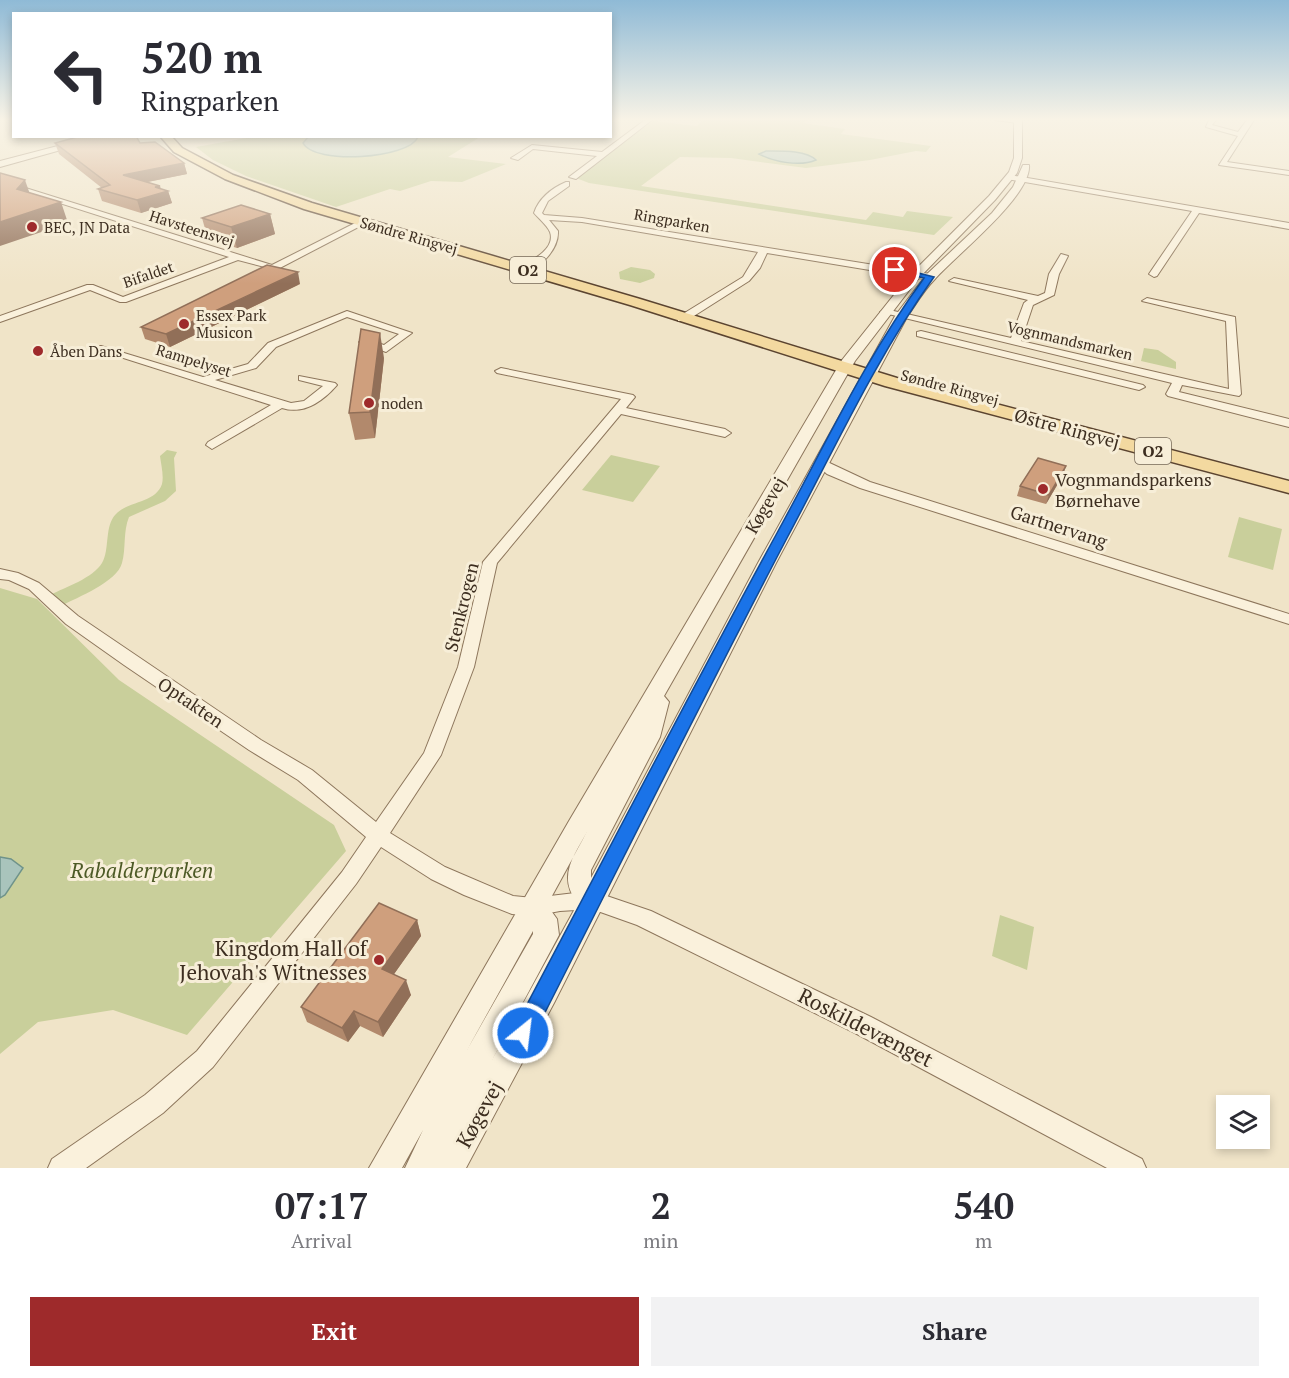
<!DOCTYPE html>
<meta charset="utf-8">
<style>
body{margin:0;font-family:"PT Serif",serif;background:#f2f2f3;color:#2b2b33;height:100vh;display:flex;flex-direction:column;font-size:22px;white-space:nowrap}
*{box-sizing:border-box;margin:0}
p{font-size:20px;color:#7c7c81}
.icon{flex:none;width:33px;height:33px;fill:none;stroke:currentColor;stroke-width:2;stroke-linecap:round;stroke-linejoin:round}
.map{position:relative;height:1168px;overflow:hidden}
.drawer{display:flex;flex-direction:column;background:#fff;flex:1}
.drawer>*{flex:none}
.top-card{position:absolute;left:12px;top:12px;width:600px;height:126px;border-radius:0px;box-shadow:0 3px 9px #0003;background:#fff;color:#2b2b33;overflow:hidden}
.controls{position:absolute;left:1216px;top:1095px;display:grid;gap:12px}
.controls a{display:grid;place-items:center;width:54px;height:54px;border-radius:0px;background:#fff;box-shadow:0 3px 9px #0003;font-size:30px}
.pin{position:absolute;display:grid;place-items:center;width:51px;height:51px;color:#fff;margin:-26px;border:3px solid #fff;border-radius:50%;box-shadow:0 2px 6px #0007}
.me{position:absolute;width:66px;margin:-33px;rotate:29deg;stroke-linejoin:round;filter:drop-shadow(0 0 4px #0008)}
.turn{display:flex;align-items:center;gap:21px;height:126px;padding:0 30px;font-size:27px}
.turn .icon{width:78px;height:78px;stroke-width:2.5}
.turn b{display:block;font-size:42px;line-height:51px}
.eta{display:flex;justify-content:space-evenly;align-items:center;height:102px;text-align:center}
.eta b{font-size:36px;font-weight:800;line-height:42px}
.cta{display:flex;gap:12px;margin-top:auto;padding:12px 30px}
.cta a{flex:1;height:69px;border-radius:0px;background:#9e2a2b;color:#fff;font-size:24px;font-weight:800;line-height:69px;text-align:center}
.cta a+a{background:#f2f2f3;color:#2b2b33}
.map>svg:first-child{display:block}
</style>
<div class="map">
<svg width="1289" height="1168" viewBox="0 0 1289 1168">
<rect width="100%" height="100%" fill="#f0e4c8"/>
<g fill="#c9cf9b">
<polygon points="703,120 807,120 803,123 845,129 841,134 931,146 926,152 916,151 870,160 806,168 731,158 680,157 641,186 866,220 873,212 903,217 907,211 953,217 934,235 589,183 576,178 653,121 697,126"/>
<polygon points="257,136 480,137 448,157 506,164 462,182 431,181 400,191 390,189 336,207 246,176 213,160 196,147"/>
<polygon points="631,267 650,270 655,274 654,278 640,283 620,279 619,272"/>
<polygon points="1144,348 1158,350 1176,362 1176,369 1141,361"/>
<path d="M167,450L177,452L174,458L176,491L165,501L129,517C123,531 126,549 122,563C117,582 78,597 61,606L50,595C66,587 93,578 102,563C110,549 104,526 116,514C128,501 156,503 162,484C164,476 161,464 160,456Z"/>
<polygon points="611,455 660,466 633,502 582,490"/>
<polygon points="1239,517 1282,529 1273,570 1228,557"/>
<polygon points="0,588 37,599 119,680 334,825 346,851 187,1035 113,1010 38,1022 0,1054"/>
<polygon points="1000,915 1034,927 1027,970 992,956"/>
</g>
<g fill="#a9c4bc" stroke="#6f938a" stroke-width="1.5">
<path d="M309,136H418V137C409,159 314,165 303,143Z"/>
<path d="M766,151C781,151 806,150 816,160C800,167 774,162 759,154Z"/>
<polygon points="0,857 11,859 23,868 5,895 0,898"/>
</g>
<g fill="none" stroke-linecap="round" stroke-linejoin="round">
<defs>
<g id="minor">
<polygon points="645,120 652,120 576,179 569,177 597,156 533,149 518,160 511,158 532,145 602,152"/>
<polygon points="995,120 1021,120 1021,121 1018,123"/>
<polygon points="1209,120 1216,120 1212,125 1238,132 1247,120 1254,120 1227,162 1289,171 1289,175 1219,165 1238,136 1206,127"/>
<polygon points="1010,175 1289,223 1289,229 1199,213 1157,276 1154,277 1149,274 1192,211 1007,179"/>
<polygon points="0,180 272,265 361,220 368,222 276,270 238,260 126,302 120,302 90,290 0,322 0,316 87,285 93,285 123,297 229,257 0,184"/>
<path d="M566,182H569V186L548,201L542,213L544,215L582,218L930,274L935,277L930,280L767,253L760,268L749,281L686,321H678V317L743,277L758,252L582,222L549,220L558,231C559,249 539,272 520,271V267C531,261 556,249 550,232C547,225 538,218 534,213C539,198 552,188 566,182Z"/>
<polygon points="1061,254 1068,256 1059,274 1054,295 1033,305 1021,341 1229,389 1226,321 1142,301 1147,298 1235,317 1241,394 1239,396 1182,385 1179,392 1289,419 1289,427 1168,396 1166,394 1172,383 880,312 885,309 1011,338 1024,303 1028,300 949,281 954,278 1038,296 1045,293 1049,274"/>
<path d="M347,311L412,333L386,352L359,342L364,339L384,345L399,334L347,317L276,347L256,368L215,380L291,403L304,401L323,386L299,380V376L335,383L337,385C323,401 304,415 282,408L212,449L206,445L208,442L271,405L92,348L93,346H101L203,377L248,364L268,343Z"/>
<polygon points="921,331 1143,385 1145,387 1139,390 917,336 917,332"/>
<polygon points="501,368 633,395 635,397 626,408 725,429 731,433 725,437 621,414 497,563 474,667 441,755 390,833 445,867 513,896 533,898 592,891 651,911 871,1017 1142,1159 1146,1168 1107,1168 855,1033 637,925 592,909 560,911 533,916 512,914 464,895 431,879 381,847 356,884 213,1067 163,1113 86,1168 48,1168 52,1159 145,1095 197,1051 342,872 366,837 298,780 249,750 124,665 66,624 29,589 9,580 0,579 0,569 18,573 39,583 78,616 261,740 312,770 376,822 424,753 458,667 483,562 621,399 497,373 495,371"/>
<polygon points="821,459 870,482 1289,614 1289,624 860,488 827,474 815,463"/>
</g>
<g id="tertiary">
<path d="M1014,120H1022V158L1017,173L995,200L917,280L855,361L664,696L669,702L660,737L591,870V878L758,563L895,316L926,275L992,213L1013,187L1023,165H1029C1032,196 956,255 935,279C924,290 916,304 907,317L776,563L554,1003L466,1168H405L423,1130L402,1168H369L569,821L842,360L909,276L989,196L1009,172L1014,158ZM588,830C575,854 556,877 578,903L491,1062L559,935L557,919L547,905ZM533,931V934L467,1050Z"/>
<polygon points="96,136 111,136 0,167 0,161"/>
</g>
<polygon id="primary" points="160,136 171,136 182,148 233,175 312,203 640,299 897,378 1289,481 1289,493 885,386 630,305 304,209 225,179 174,152"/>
</defs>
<use href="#minor" stroke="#8d765c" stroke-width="2"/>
<use href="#tertiary" stroke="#8d765c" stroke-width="2"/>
<use href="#primary" stroke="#5b4430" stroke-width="3"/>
<use href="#minor" fill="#faf1dc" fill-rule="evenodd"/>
<use href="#tertiary" fill="#faf1dc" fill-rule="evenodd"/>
<use href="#primary" fill="#f3d9a0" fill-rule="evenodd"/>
</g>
<g fill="#b2896c">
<polygon points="55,143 140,143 184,163 187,174 148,182 161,189 168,191 172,203 141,213 102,201 98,189 102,188 59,154"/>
<polygon points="270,214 275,234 237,248 208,239 202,218"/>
<polygon points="300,284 170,347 145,339 141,327"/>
<polygon points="384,358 375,438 355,440 349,413"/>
<polygon points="1063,475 1046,504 1017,496 1020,486"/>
<polygon points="417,920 421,936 394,974 411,995 383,1037 360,1026 348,1042 307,1022 301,1007"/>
</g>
<g fill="#916f58">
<polygon points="184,163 187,174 127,186 123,175"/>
<polygon points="25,180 32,200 17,189"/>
<polygon points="160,186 162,193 168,191 172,203 141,213 137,200 155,187"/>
<polygon points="61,202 68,223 0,246 0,222"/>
<polygon points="270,214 275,234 237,248 231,227"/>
<polygon points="298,272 300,284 170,347 166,334"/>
<polygon points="380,333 384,358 375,438 370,412"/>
<polygon points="1066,466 1063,475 1046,504 1049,495"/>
<polygon points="417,920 421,936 387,984 382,969"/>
<polygon points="406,980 411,995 383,1037 378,1022"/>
<polygon points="354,1011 360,1026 348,1042 342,1028"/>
</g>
<g fill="#cf9f7d" stroke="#916f58" stroke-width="1.5">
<polygon points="81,136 136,136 140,143 155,142 184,163 123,175 160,186 155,187 168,191 137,200 98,189 110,185 55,143"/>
<polygon points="0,173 25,180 17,189 61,202 0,222"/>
<polygon points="241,205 270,214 231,227 202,218"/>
<polygon points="267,265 298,272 166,334 141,327"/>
<polygon points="361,329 380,333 370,412 349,413"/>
<polygon points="1038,458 1066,466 1049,495 1020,486"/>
<polygon points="379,903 417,920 382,969 406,980 378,1022 354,1011 342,1028 301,1007"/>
</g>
<linearGradient id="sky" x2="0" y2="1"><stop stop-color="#8fbad6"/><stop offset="0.42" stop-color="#f8f3e6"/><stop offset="1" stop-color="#f8f3e6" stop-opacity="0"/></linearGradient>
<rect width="1289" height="284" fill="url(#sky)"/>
<path fill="#1a73e8" stroke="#114b97" stroke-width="1.5" d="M895,267L934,277C876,358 834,450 787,538C700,704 616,873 531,1040L523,1043L516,1040L513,1033L516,1025C603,861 688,696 777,533C824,447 866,357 924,278L892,271V268Z"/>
<g fill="#9e2a2b" stroke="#f7eed8" stroke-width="2">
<circle cx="32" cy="227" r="6"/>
<circle cx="184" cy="324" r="6"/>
<circle cx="38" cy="351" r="6"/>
<circle cx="369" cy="403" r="6"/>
<circle cx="1043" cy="489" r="6"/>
<circle cx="379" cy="960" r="6"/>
</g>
<g text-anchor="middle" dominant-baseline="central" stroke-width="6" stroke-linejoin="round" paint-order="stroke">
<g font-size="15" fill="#3d2e20" stroke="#f7eed8">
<text transform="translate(672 220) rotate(10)">Ringparken</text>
<text transform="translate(192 228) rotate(18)">Havsteensvej</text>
<text transform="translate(409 235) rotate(16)">Søndre Ringvej</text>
<text transform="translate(148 274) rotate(-19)">Bifaldet</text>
<text transform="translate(1070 340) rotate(13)">Vognmandsmarken</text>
<text transform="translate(194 360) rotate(17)">Rampelyset</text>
<text transform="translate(950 387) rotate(15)">Søndre Ringvej</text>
</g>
<g font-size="15" fill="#3d2e20" stroke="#f7eed8" text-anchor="start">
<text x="44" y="227">BEC, JN Data</text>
<text x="196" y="315">Essex Park<tspan x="196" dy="17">Musicon</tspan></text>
<text x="50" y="351">Åben Dans</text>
<text x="381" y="403">noden</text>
</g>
<g fill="#f7eed8" stroke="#756857" stroke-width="1.5">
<rect x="510" y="257" width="36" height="26" rx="4.5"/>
<rect x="1135" y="438" width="36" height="26" rx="4.5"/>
</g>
<g font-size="16" font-weight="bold" fill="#3d2e20">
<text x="528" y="270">O2</text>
<text x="1153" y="451">O2</text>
</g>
<g font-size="18" fill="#3d2e20" stroke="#f7eed8">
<text transform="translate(1067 428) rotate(15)">Østre Ringvej</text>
<text transform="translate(765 505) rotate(-60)">Køgevej</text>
<text transform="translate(1059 526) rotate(18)">Gartnervang</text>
<text transform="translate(461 607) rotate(-76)">Stenkrogen</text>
<text transform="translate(191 702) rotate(34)">Optakten</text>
</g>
<g font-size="18" fill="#3d2e20" stroke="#f7eed8" text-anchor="start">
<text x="1055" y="479">Vognmandsparkens<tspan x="1055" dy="21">Børnehave</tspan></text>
</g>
<g font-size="21" font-style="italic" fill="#4d5a26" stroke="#f7eed8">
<text x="142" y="870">Rabalderparken</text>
</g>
<g font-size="21" fill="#3d2e20" stroke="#f7eed8" text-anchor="end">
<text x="367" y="948">Kingdom Hall of<tspan x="367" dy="24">Jehovah's Witnesses</tspan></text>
</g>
<g font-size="21" fill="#3d2e20" stroke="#f7eed8">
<text transform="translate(866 1027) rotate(27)">Roskildevænget</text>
<text transform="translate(479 1114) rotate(-61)">Køgevej</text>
</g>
</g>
</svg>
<div class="controls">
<a><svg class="icon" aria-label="layers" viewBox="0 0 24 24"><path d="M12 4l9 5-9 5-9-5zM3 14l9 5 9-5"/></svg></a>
</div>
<div class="pin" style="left:895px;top:270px;background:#d93025"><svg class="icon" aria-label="arrive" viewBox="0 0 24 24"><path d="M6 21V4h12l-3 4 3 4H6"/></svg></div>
<svg class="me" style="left:523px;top:1033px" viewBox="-20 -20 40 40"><circle r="17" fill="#1a73e8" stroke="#fff" stroke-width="3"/><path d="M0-11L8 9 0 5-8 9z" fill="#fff"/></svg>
<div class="top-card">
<div class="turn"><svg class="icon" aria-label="left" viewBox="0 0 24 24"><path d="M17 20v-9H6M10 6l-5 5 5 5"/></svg><div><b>520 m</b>Ringparken</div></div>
</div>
</div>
<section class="drawer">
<div class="eta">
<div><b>07:17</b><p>Arrival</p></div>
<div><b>2</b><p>min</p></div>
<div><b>540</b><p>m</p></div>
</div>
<div class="cta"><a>Exit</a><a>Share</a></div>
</section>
